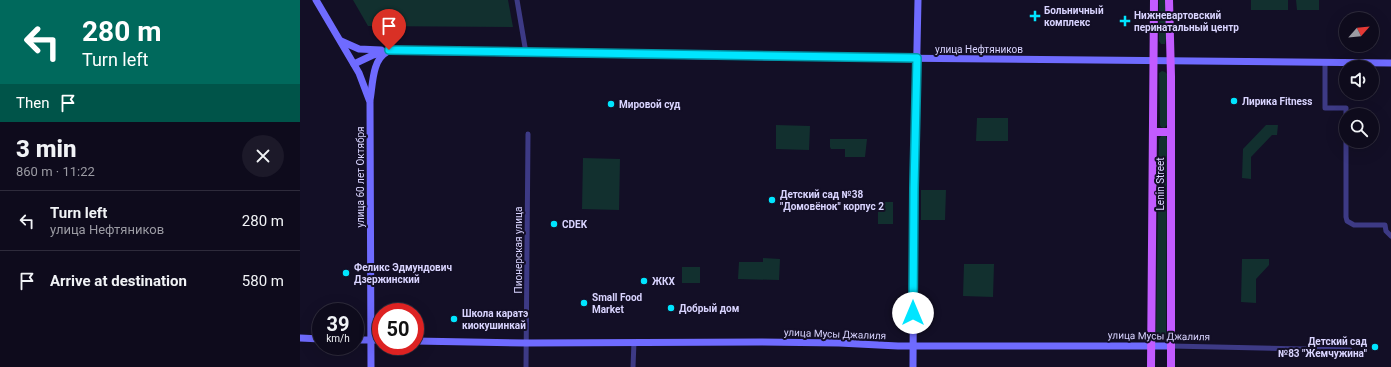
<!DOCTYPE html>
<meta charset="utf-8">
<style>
body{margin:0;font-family:Roboto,sans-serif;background:#1c1929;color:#f1f3f6;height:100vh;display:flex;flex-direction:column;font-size:15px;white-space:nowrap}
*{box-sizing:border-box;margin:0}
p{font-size:13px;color:#9b9ba3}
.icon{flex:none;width:22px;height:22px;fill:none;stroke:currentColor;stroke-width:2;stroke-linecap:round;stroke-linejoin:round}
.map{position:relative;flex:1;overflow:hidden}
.drawer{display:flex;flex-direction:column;background:#0e0b1c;width:300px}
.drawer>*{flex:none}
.hud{background:#00695c;color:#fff;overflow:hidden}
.needle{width:26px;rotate:63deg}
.controls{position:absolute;left:1039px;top:12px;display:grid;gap:8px}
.controls a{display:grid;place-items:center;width:40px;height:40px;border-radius:50%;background:#0e0b1c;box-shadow:0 4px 16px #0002,0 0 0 1px #2e2b3b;font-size:20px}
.speed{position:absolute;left:12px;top:303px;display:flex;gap:8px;font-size:20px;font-weight:700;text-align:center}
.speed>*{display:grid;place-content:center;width:52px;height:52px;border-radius:50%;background:#0e0b1c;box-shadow:0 4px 16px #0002,0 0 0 1px #2e2b3b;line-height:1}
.speed small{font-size:10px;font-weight:400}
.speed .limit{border:6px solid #d22;background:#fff;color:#111}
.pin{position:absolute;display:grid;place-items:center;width:34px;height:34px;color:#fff;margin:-41px -17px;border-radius:50% 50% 50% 0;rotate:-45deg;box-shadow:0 0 4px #0007}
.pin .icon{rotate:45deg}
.me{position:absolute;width:44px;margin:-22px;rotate:0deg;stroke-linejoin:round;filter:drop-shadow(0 0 3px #0008)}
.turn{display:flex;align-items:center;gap:14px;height:84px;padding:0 16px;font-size:18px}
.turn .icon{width:52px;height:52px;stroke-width:2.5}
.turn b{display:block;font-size:28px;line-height:34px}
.then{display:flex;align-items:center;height:38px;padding:0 16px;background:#0003;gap:8px;font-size:15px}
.round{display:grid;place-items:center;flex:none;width:42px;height:42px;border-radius:21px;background:#1c1929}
.head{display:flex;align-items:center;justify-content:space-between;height:68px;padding:0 16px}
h1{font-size:24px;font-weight:800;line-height:30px}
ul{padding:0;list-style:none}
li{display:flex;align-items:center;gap:12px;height:60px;padding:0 16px;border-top:1px solid #2e2b3b}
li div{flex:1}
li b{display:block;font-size:15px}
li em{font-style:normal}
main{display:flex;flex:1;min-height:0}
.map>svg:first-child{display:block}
</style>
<main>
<section class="drawer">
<div class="hud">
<div class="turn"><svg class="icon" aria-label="left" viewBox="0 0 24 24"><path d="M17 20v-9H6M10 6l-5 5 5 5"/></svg><div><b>280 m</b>Turn left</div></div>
<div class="then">Then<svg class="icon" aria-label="arrive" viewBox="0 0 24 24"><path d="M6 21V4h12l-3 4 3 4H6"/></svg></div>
</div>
<div class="head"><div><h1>3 min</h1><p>860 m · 11:22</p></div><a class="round"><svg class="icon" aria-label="close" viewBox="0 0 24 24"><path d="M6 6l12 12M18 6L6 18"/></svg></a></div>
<ul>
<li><svg class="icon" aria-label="left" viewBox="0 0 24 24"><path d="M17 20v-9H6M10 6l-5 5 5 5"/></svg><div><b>Turn left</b><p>улица Нефтяников</p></div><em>280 m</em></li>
<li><svg class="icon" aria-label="arrive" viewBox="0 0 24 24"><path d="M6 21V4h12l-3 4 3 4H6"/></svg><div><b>Arrive at destination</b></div><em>580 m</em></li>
</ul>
</section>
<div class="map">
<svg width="1091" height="367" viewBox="0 0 1091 367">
<rect width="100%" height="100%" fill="#130f26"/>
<g fill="#12302f">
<polygon points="53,0 208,0 213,27 68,26"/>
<polygon points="859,0 866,0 866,39 865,44 861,44 859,41"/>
<polygon points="951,0 1019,0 1019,10 997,10 996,0 988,0 988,10 951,10"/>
<polygon points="862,71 865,72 867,74 867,125 864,128 861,127 860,125 859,73"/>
<polygon points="677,118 708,118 708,141 676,141"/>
<polygon points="476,125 510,126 509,150 476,149"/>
<polygon points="966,125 978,125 977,135 972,135 951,157 951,179 942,178 943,149"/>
<polygon points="862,135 866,136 867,140 866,334 864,339 860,339 856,335 859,139"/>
<polygon points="530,139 567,139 565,157 545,157 545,149 531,149 530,147"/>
<polygon points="283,158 320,159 319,210 282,209"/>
<polygon points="621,190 646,190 645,220 621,220"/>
<rect x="578" y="202" width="15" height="22"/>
<polygon points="463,258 480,259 479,280 438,279 439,262 463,262"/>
<polygon points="942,259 969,259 969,265 956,279 956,303 941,302"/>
<polygon points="664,264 694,264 693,297 663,296"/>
<rect x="382" y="267" width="18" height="16"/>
</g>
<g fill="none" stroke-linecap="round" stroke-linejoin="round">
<g stroke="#3d3a85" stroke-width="5">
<polyline points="217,0 226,53"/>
<polyline points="1025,62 1025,108 1046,108 1046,217 1047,221 1054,225 1085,225 1086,231 1091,236"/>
<polyline points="871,346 1050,350"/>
<polyline points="226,367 228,134"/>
<polyline points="333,367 334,342"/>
</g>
<g stroke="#6f6bff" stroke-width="7">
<polyline points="16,0 59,73 70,102 71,367"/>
<polyline points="41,41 59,49 81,50"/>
<polyline points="54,64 73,55 89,51 481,57 1091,63"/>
<path d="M70,100C73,84 72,60 87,52"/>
<polyline points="0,338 21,339"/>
<polyline points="55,340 81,340"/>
<polyline points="115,341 226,343 462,342 539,343 598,346 871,346"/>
<polyline points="613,367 614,188 618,0"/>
</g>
<g stroke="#c25bff" stroke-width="8">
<polyline points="869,0 871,76 871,367"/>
<polyline points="853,132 870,132"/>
<polyline points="851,367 854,0"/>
</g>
</g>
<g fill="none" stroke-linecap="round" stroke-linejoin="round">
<defs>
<polyline id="route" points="89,50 617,58 614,188 613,313"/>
</defs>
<use href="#route" stroke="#0095a6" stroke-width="10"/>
<use href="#route" stroke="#00e5ff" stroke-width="7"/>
</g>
<g fill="#00e5ff" stroke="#130f26" stroke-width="1.5">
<path d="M733 10h4v4h4v4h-4v4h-4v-4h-4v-4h4z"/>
<path d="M823 15h4v4h4v4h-4v4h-4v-4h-4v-4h4z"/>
<circle cx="934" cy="101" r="4"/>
<circle cx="311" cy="104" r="4"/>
<circle cx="472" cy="200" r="4"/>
<circle cx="254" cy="224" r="4"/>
<circle cx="46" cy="273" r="4"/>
<circle cx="344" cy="281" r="4"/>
<circle cx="284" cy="303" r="4"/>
<circle cx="371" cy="308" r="4"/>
<circle cx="154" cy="319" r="4"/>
<circle cx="1075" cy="347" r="4"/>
</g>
<g text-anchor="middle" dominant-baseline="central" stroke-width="4" stroke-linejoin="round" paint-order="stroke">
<g font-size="10" font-weight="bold" fill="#d9d4ff" stroke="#130f26" text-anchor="start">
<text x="744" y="10">Больничный<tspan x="744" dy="12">комплекс</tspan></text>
<text x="834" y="15">Нижневартовский<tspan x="834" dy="12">перинатальный центр</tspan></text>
<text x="942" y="101">Лирика Fitness</text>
<text x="319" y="104">Мировой суд</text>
<text x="480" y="194">Детский сад №38<tspan x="480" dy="12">"Домовёнок" корпус 2</tspan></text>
<text x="262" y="224">CDEK</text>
<text x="54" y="267">Феликс Эдмундович<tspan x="54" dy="12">Дзержинский</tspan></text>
<text x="352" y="281">ЖКХ</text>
<text x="292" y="297">Small Food<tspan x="292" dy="12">Market</tspan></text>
<text x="379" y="308">Добрый дом</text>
<text x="162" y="313">Школа каратэ<tspan x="162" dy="12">киокушинкай</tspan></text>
<text x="1067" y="341" text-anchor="end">Детский сад<tspan x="1067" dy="12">№83 "Жемчужина"</tspan></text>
</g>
<g font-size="10" fill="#d9d4ff" stroke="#130f26">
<text x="679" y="49">улица Нефтяников</text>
<text transform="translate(60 177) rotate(-90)">улица 60 лет Октября</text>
<text transform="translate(860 184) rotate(-90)">Lenin Street</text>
<text transform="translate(218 250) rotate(-90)">Пионерская улица</text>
<text transform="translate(535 334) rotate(2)">улица Мусы Джалиля</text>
<text transform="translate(859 336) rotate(1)">улица Мусы Джалиля</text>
</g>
</g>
</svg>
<div class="controls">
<a><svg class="needle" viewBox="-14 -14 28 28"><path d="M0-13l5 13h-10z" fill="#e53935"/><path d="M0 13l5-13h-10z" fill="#9b9ba3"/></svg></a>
<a><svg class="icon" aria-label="sound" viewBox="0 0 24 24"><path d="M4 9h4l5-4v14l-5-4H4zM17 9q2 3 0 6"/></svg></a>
<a><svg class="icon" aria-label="search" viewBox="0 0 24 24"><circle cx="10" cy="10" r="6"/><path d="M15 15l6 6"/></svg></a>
</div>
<div class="speed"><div>39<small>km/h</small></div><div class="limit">50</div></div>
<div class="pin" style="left:89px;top:50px;background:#d93025"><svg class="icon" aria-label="arrive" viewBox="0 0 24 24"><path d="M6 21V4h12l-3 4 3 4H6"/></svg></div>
<svg class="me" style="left:613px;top:313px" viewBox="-20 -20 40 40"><circle r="19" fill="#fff"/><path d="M0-13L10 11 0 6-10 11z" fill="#00e5ff"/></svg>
</div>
</main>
